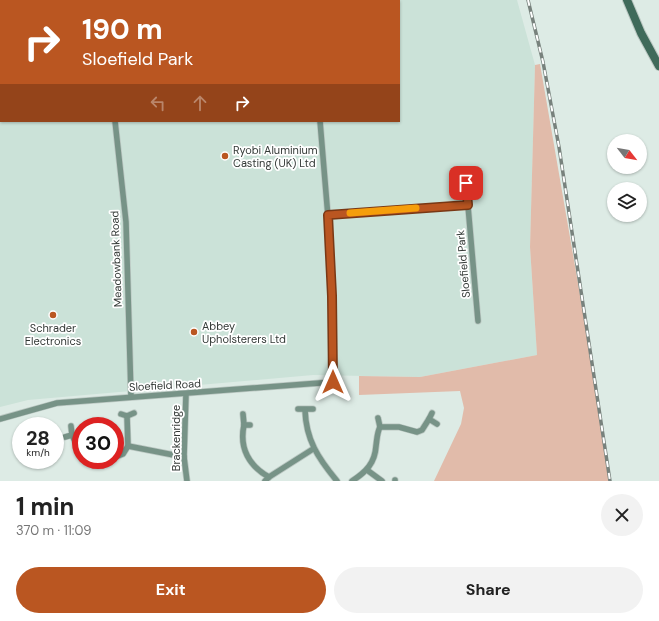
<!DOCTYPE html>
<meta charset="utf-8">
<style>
body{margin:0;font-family:"DM Sans",sans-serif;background:#f2f2f2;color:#222;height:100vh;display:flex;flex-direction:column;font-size:15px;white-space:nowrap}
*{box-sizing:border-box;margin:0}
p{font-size:13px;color:#767676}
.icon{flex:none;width:22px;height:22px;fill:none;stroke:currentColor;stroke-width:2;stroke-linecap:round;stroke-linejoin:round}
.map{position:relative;height:481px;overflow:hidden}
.side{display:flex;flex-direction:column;background:#fff;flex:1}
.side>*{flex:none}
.guide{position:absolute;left:0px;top:0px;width:400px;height:122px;box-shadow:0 1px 3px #0004;background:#ba5621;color:#fff;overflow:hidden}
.needle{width:26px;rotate:121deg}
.controls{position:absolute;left:607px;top:134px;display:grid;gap:8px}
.controls a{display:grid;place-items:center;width:40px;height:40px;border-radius:50%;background:#fff;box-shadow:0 1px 3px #0004;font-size:20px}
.speed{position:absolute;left:12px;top:417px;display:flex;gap:8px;font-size:20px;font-weight:700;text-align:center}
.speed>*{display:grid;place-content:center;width:52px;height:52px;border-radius:50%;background:#fff;box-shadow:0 1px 3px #0004;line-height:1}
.speed small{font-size:10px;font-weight:400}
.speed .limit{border:6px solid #d22;background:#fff;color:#111}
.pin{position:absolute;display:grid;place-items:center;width:34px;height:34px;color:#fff;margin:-17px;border-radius:8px;box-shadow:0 2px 6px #0006}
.me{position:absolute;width:44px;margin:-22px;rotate:0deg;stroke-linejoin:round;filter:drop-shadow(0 0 3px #0008)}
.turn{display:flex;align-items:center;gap:14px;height:84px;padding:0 16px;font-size:18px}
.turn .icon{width:52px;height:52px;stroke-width:2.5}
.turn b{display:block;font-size:28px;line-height:34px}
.lanes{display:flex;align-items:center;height:38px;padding:0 16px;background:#0003;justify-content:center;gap:20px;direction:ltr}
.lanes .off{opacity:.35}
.round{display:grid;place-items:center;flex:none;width:42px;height:42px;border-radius:21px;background:#f2f2f2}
.overview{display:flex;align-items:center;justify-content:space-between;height:68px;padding:0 16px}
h1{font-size:24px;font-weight:700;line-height:30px}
.button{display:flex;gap:8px;margin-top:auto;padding:8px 16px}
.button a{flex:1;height:46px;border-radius:24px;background:#ba5621;color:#fff;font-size:16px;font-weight:700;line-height:46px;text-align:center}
.button a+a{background:#f2f2f2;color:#222}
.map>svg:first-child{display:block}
</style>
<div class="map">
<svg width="659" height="481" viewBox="0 0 659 481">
<rect width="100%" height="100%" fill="#ddebe5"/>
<path fill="#cbe2d8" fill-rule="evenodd" d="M0,0H517L535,65L530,247L537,355L420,377L313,375L28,400L0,407ZM1,1H399V121H1Z"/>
<polygon fill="#e1bbaa" points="540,64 597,393 610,481 434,481 461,424 464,408 460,391 359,395 359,376 420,377 537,355 530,247 535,65"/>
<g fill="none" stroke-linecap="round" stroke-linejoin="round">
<defs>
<g id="street">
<polyline points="100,0 100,1"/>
<polyline points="310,0 311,1"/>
<polyline points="115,121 126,222 131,396"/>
<polyline points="466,183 478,321"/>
<polyline points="328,215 468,205"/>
<polyline points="186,394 184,457 187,481"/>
<polyline points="298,409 313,409"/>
<path d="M305,410C306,440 318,458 337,481"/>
<polyline points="432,413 429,419 437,424"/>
<polyline points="121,414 127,416 134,413"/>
<polyline points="243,414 244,425 250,425"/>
<polyline points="378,418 380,427"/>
<polyline points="0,419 57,403 333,382 331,253 320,121"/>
<path d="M244,425C239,448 249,466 269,477"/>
<polyline points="72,435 81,454"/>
<polyline points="65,437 72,435 71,426"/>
<polyline points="128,446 184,457"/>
<polyline points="115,457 123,454 128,446 127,416"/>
<polyline points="367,470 382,481"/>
<polyline points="265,481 269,477 313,449"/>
<path d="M352,481C366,472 375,463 376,446C377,439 377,433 380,427H399L417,432L422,430L429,419"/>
<polyline points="395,481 395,480"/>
</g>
<polyline id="secondary" points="627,0 641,33 659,66"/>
</defs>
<use href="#street" stroke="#bbc7c2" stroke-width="7"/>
<use href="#secondary" stroke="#bbc7c2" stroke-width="10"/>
<use href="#street" stroke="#779387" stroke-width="5.5"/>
<use href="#secondary" stroke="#3f6a5a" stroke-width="8"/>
<defs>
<polyline id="rail" points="528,0 543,62 559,147 610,481"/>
</defs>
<use href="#rail" stroke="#78827d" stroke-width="3.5"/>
<use href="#rail" stroke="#fff" stroke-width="2" stroke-dasharray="6" stroke-linecap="butt"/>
</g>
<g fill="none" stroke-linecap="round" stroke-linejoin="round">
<defs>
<polyline id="route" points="333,382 332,296 328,215 468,205 466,183"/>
</defs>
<use href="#route" stroke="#793815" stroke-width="10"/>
<use href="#route" stroke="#ba5621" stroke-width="7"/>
<polyline stroke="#f59e0b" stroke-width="7" points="350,213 416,208"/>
</g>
<g fill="#ba5621" stroke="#fff" stroke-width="1.5">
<circle cx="225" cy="156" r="4"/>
<circle cx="53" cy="315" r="4"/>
<circle cx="194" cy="332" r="4"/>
</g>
<g text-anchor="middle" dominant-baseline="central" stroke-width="3.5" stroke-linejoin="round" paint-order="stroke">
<g font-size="11" fill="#333936" stroke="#fff" text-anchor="start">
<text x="233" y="150">Ryobi Aluminium<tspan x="233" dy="13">Casting (UK) Ltd</tspan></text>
<text x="202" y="326">Abbey<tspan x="202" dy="13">Upholsterers Ltd</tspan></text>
<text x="53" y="328" text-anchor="middle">Schrader<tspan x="53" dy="13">Electronics</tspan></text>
</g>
<g font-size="11" fill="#333936" stroke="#fff">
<text transform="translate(116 259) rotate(-92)">Meadowbank Road</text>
<text transform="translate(463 264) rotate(-95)">Sloefield Park</text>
<text transform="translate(165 385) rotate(-3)">Sloefield Road</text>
<text transform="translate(176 438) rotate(-90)">Brackenridge</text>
</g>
</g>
</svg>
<div class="controls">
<a><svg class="needle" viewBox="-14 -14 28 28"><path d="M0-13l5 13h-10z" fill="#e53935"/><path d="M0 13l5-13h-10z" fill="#767676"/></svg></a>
<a><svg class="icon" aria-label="layers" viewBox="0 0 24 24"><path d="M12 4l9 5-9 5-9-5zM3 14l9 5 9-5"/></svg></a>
</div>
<div class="speed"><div>28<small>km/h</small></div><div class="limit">30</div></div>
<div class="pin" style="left:466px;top:183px;background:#d93025"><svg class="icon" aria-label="arrive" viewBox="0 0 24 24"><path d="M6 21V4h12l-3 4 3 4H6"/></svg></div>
<svg class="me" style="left:333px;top:382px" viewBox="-20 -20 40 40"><path d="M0-17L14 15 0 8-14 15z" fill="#ba5621" stroke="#fff" stroke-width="4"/></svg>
<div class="guide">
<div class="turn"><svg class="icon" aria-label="right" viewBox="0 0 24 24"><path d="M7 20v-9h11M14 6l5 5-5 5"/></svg><div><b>190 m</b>Sloefield Park</div></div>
<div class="lanes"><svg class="icon off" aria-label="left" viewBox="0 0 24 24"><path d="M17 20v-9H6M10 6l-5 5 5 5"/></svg><svg class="icon off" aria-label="ahead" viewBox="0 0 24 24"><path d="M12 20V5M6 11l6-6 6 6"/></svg><svg class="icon" aria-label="right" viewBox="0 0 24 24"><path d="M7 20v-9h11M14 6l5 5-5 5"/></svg></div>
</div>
</div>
<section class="side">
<div class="overview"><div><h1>1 min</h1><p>370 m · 11:09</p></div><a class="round"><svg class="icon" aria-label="close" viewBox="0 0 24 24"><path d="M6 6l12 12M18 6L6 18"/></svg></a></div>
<div class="button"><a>Exit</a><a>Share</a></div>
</section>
